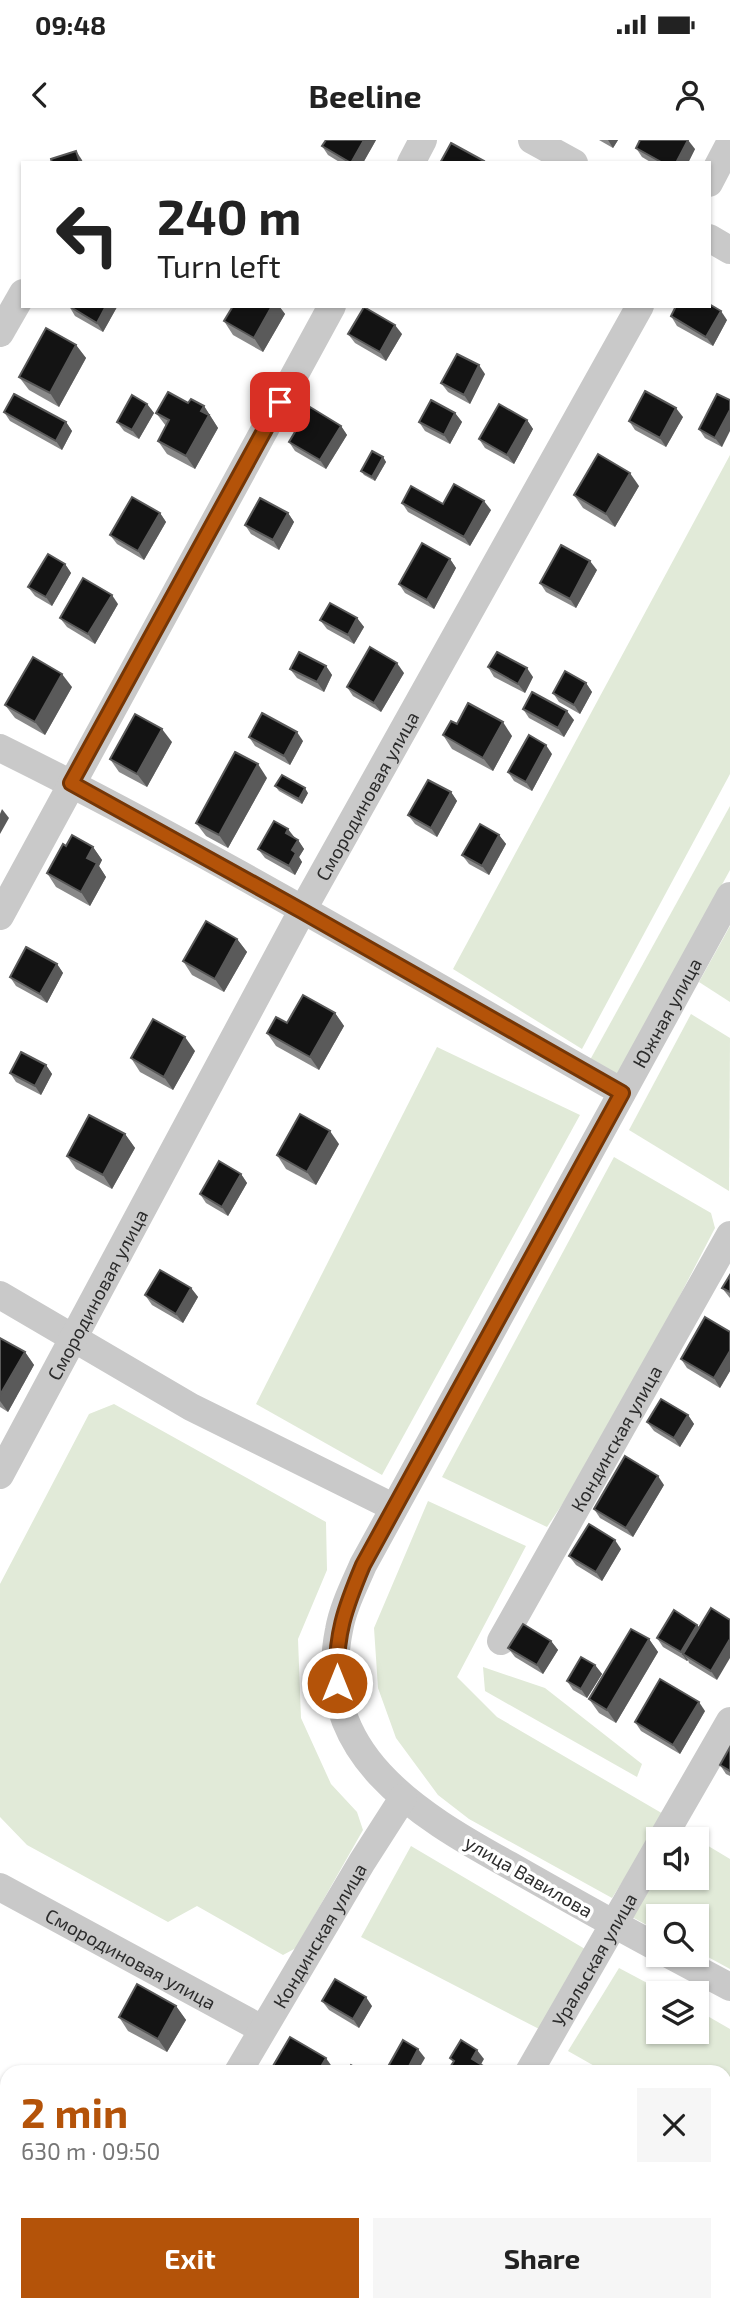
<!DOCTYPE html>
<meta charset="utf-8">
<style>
body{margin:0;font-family:"Exo 2",sans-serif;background:#f6f6f6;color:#222;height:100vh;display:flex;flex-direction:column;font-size:26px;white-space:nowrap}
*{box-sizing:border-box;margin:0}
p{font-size:23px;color:#767676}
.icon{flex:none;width:38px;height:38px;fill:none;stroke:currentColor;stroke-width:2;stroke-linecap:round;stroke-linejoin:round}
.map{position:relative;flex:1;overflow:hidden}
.details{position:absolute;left:0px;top:1925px;width:732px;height:247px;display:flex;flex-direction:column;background:#fff;border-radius:21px 21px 0 0;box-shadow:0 2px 5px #0004}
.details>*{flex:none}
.top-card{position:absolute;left:21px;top:21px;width:690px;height:147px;border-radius:0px;box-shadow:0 2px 5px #0004;background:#fff;color:#222;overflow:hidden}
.tools{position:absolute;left:646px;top:1687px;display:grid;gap:14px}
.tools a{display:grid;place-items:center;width:63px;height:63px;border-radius:0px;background:#fff;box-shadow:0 2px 5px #0004;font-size:35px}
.pin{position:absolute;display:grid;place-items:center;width:60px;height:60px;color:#fff;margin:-30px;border-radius:14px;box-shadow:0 4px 10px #0006}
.me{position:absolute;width:77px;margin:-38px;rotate:0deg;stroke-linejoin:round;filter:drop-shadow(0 0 5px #0008)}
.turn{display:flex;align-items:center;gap:24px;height:147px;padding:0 21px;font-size:32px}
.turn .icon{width:91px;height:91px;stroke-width:2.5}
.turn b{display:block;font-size:49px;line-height:60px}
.round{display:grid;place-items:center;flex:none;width:74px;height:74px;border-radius:0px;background:#f6f6f6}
.head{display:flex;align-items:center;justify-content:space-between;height:119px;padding:0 21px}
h1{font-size:42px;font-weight:700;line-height:52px;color:#b45309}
.button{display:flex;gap:14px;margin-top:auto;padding:14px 21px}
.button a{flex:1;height:80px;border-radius:0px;background:#b45309;color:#fff;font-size:28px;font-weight:700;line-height:80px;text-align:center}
.button a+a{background:#f6f6f6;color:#222}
.status{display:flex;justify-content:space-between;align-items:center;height:49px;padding:0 35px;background:#fff;direction:ltr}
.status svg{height:19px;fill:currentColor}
header{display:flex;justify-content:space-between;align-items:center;height:91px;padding:0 21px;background:#fff;font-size:32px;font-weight:700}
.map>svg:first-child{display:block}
</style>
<div class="status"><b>09:48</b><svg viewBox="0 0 49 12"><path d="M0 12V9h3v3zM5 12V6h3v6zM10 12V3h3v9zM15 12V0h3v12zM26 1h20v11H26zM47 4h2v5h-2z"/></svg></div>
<header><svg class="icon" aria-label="back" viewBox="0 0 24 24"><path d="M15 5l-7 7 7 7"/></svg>Beeline<svg class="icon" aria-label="person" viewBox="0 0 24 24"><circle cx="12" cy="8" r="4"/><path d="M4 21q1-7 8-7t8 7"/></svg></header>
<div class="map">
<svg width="730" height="2171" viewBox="0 0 730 2171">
<rect width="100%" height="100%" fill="#fff"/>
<g fill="#e1ead8">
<polygon points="730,315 730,634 582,909 453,829"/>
<polygon points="730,666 730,730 617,936 590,920"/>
<polygon points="730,786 730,862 699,842"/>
<polygon points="691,874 730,898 729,1051 629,990"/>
<polygon points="437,907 580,975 382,1335 256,1264"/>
<polygon points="614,1017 711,1073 715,1088 603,1304 547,1387 442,1337"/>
<polygon points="114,1264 326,1382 327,1430 298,1499 301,1578 331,1644 357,1672 363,1690 296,1808 283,1815 197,1766 168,1782 27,1705 0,1677 0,1444 89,1274"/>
<polygon points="428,1361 526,1406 457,1537 497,1577 665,1675 612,1758 469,1679 438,1655 396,1598 378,1548 374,1488"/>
<polygon points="483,1527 545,1548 642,1624 637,1637 485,1551"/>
<polygon points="680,1689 730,1719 730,1829 697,1811 696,1776 658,1776 658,1791 630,1776 658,1727 658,1738 696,1738 696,1699 674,1699"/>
<polygon points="411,1706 585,1809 541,1890 361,1797"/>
<polygon points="619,1828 666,1853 658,1853 658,1892 696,1892 697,1870 730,1889 730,2004 725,2001 724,1932 605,1932 568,1911"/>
</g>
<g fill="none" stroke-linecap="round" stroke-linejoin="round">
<g stroke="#c9c9c9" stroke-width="28">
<polyline points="532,0 574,23"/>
<polyline points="411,23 423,0"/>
<polyline points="709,43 730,3"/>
<polyline points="709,98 730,110"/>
<polyline points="0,193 23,153"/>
<path d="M0,608C211,712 417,836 622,952"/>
<polyline points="0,776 332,166"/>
<polyline points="0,1155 191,1267 393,1367"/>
<path id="s1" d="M0,1335L302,771L640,166"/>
<path id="s2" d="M501,1501L730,1095"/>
<polyline points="662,1699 730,1581"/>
<path id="s3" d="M0,1747L262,1889"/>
<path id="s4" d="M658,1808C608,1781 558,1753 509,1725C417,1674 314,1613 339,1490C343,1467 354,1446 363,1425L730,756"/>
<polyline points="670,1815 730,1847"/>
<path id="s5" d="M238,1932L362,1722L403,1658"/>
<path id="s6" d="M529,1932L658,1707"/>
<polyline points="0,2054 7,2058"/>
<polyline points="724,2094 730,2084"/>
<polyline points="102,2171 106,2165"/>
<polyline points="394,2171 397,2165"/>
<polyline points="680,2171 683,2165"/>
</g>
</g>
<g fill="#898989">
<polygon points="326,0 376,0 363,23 341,23 328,15 322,6"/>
<polygon points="599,0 618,0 613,8"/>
<polygon points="636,8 695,9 688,23 652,23 642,17"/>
<polygon points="69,166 116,166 117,167 103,192 75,176"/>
<polygon points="228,166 279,166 285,174 263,212 233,195 224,181 232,168"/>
<polygon points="671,176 727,180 713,206 677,186"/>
<polygon points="348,194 402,194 386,221 355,203"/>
<polygon points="76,205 86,218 59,267 29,250 19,237"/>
<polygon points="485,234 470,264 448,252 441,243"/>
<polygon points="730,260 722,307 705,298 699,289"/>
<polygon points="147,264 154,273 139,299 124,291 117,282"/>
<polygon points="204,266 218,288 195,329 167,314 158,301 166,286 156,273"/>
<polygon points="4,272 66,282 72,291 62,310 10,281"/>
<polygon points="455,273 462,282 450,304 425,291 419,282"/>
<polygon points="683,277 666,307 635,290 629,281"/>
<polygon points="527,280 533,289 514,324 485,308 479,299"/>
<polygon points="341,286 347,295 326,329 295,311 289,302"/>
<polygon points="383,317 386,322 375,341 364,335 361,331"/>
<polygon points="639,346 615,387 583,368 574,355"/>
<polygon points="402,363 443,364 491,370 470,406 408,372"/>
<polygon points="160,373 166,382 144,420 117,404 110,395"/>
<polygon points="288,373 294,382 279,410 251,394 245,385"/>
<polygon points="450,419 456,428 434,469 405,453 399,444"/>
<polygon points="65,424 71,433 52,466 35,456 28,447"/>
<polygon points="597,430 576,468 546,452 540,443"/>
<polygon points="118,464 95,504 67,487 60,478"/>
<polygon points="357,478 364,487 354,504 327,489 320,480"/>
<polygon points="326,526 332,535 324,552 297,538 290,529"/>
<polygon points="488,527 533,537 525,553 494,537"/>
<polygon points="404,533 381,572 353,556 347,547"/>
<polygon points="586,543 592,552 580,574 559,562 553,553"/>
<polygon points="72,547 45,595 15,578 5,565"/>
<polygon points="523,569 574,580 564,597 529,578"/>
<polygon points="457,584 512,596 493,631 452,609 443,595"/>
<polygon points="249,597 303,601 290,625 255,606"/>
<polygon points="172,602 147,647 119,632 110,619"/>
<polygon points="552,614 532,651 514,641 508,632"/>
<polygon points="267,638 228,708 206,696 196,683"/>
<polygon points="275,646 308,653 302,664 279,651"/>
<polygon points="451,652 457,661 437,697 415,684 408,675"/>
<polygon points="499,695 506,704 489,735 469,724 462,715"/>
<polygon points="295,698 298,700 304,709 299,717 302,722 295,735 265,718 258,709"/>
<polygon points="66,706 93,707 102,720 99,726 106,737 90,766 56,747 47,733"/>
<polygon points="237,799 247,812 224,852 192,835 183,821"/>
<polygon points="57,824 63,833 47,863 16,846 10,837"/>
<polygon points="335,873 344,886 319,930 276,906 267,893 287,883"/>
<polygon points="195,911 173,950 140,932 131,918"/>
<polygon points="46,925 52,934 41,955 16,942 10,933"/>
<polygon points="125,994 135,1008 112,1049 76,1029 67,1016"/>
<polygon points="339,1004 316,1045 286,1029 277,1015"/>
<polygon points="241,1034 247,1043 228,1076 206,1063 200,1054"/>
<polygon points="730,1135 730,1158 722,1148"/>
<polygon points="191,1148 198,1157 183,1183 152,1165 145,1155"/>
<polygon points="730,1192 730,1231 720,1248 687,1228 681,1219"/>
<polygon points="0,1198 25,1212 34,1225 8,1272 0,1267"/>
<polygon points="688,1275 694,1284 680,1307 654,1291 647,1282"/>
<polygon points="664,1345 633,1397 600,1378 594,1369"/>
<polygon points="621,1409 602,1441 576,1425 569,1416"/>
<polygon points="697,1485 699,1487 717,1540 689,1523 688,1520 687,1521 663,1507 657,1498"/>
<polygon points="649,1499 658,1512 616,1583 599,1573 589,1559"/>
<polygon points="551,1501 558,1510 543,1534 515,1517 508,1508"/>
<polygon points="595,1525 602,1534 587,1558 573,1550 567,1541"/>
<polygon points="705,1571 680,1614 641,1591 635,1582"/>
<polygon points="730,1607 730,1636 726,1634 720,1625"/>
<polygon points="322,1861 372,1866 359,1888 329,1870"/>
<polygon points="176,1866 186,1880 167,1912 128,1891 119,1877"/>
<polygon points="0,2107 7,2111 7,2158 0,2155"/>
<polygon points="724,2141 730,2144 730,2171 718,2165 724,2165"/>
</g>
<g fill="#5a5a5a">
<polygon points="364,0 376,0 363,23 351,23"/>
<polygon points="608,0 618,0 613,8"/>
<polygon points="688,0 695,9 688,23 676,23"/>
<polygon points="76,11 82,20 83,23 80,23"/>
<polygon points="106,166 117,167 103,192 97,183"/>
<polygon points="272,166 279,166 285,174 263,212 254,198"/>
<polygon points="721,171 727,180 713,206 706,197"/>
<polygon points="395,185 402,194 386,221 380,212"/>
<polygon points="76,205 86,218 59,267 50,253"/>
<polygon points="479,225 485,234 470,264 464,255"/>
<polygon points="147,264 154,273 139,299 132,290"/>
<polygon points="204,266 218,288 195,329 186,316"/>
<polygon points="676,268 683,277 666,307 660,298"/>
<polygon points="730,270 730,291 722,307 715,298"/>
<polygon points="455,273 462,282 450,304 444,295"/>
<polygon points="527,280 533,289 514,324 507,315"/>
<polygon points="66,282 72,291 62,310 56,301"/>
<polygon points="341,286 347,295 326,329 320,320"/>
<polygon points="383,317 386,322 375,341 372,337"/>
<polygon points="630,333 639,346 615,387 606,374"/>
<polygon points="484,361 491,370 470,406 464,397"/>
<polygon points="160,373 166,382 144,420 138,411"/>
<polygon points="288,373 294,382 279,410 273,400"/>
<polygon points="450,419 456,428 434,469 427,460"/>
<polygon points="590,421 597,430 576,468 570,459"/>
<polygon points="65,424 71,433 52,466 46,457"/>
<polygon points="112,455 118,464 95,504 88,494"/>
<polygon points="357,478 364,487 354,504 348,495"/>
<polygon points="397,523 404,533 381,572 374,563"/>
<polygon points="326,526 332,535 324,552 317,542"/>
<polygon points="527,528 533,537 525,553 518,544"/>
<polygon points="62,534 72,547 45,595 35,582"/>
<polygon points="586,543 592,552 580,574 574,565"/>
<polygon points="567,571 574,580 564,597 558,588"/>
<polygon points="503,582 512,596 493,631 483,618"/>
<polygon points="162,589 172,602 147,647 137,634"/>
<polygon points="297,592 303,601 290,625 284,616"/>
<polygon points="546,605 552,614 532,651 526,642"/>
<polygon points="258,624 267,638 228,708 219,695"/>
<polygon points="305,648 308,653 302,664 299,659"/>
<polygon points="451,652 457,661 437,697 431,688"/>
<polygon points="2,669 9,678 0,694 0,674"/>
<polygon points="288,689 295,698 286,693"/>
<polygon points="499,695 506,704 489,735 482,726"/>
<polygon points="298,700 304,709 299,717 302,722 295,735 289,726 292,710"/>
<polygon points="93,707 102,720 99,726 106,737 90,766 81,752 87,718"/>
<polygon points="237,799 247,812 224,852 215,839"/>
<polygon points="57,824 63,833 47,863 40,854"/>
<polygon points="335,873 344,886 319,930 310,917"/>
<polygon points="185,897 195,911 173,950 164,937"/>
<polygon points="46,925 52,934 41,955 35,946"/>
<polygon points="330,991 339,1004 316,1045 307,1032"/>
<polygon points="125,994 135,1008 112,1049 103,1035"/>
<polygon points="241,1034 247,1043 228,1076 222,1067"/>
<polygon points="191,1148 198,1157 183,1183 176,1174"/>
<polygon points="730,1211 730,1231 720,1248 714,1238"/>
<polygon points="25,1212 34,1225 8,1272 0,1261 0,1255"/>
<polygon points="688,1275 694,1284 680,1307 674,1298"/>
<polygon points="658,1336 664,1345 633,1397 626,1388"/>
<polygon points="615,1400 621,1409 602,1441 596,1432"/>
<polygon points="697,1485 704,1494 683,1514 688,1520 687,1521 681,1512"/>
<polygon points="649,1499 658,1512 616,1583 607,1570"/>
<polygon points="730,1499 730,1518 717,1540 711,1531"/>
<polygon points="551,1501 558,1510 543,1534 537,1525"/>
<polygon points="595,1525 602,1534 587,1558 581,1549"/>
<polygon points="699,1562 705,1571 680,1614 673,1605"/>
<polygon points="366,1857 372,1866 359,1888 353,1879"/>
<polygon points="176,1866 186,1880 167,1912 158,1899"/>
<polygon points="418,1909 425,1918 417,1932 406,1932"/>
<polygon points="477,1910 484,1919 479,1928 472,1919"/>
<polygon points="326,1918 333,1928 330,1932 318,1932"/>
<polygon points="485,1927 489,1932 482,1932"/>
<polygon points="7,1975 7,2005 4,2011 0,2006 0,1988"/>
<polygon points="178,2165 183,2165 186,2170 186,2171 174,2171"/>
<polygon points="242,2165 254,2165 250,2171 239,2171"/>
</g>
<g fill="#131313" stroke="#5a5a5a" stroke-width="2">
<polygon points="326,0 364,0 351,23 322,6"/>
<polygon points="640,0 688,0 676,23 663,23 636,8"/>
<polygon points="451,3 484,21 483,23 440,23"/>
<polygon points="76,11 80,23 52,23 51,19"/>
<polygon points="709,164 721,171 706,197 671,176 676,166 709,166"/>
<polygon points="69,166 106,166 97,183"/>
<polygon points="233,166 272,166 254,198 224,181"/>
<polygon points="364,167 395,185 380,212 348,194"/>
<polygon points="46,188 76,205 50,253 19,237"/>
<polygon points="457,214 479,225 464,255 441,243"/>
<polygon points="645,251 676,268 660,298 629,281"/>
<polygon points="168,252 188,263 191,259 204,266 201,271 209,275 186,316 158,301 169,280 156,273"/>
<polygon points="14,254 66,282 56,301 4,272"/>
<polygon points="717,254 730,260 730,270 715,298 699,289"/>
<polygon points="132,255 147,264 132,290 117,282"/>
<polygon points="431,260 455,273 444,295 419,282"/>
<polygon points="499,264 527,280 507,315 479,299"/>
<polygon points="310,267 341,286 320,320 289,302"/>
<polygon points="372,311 383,317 372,337 361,331"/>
<polygon points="598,314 630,333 606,374 574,355"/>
<polygon points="454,344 484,361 464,397 402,363 411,346 443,364"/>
<polygon points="132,357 160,373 138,411 110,395"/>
<polygon points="260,358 288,373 273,400 245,385"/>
<polygon points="422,403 450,419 427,460 399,444"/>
<polygon points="561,405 590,421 570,459 540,443"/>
<polygon points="48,414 65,424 46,457 28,447"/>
<polygon points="83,438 112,455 88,494 60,478"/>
<polygon points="330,463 357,478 348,495 320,480"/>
<polygon points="370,507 397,523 374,563 347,547"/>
<polygon points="299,512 326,526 317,542 290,529"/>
<polygon points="497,512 527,528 518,544 488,527"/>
<polygon points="33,517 62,534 35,582 5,565"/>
<polygon points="565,531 586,543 574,565 553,553"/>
<polygon points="532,552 567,571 558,588 523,569"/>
<polygon points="468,563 503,582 483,618 443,595 451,581 457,584"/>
<polygon points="262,573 297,592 284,616 249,597"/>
<polygon points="135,574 162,589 137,634 110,619"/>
<polygon points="529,595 546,605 526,642 508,632"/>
<polygon points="235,612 258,624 219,695 196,683"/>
<polygon points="282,635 305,648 299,659 275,646"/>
<polygon points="428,640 451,652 431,688 408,675"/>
<polygon points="274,681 288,689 286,693 298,700 292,710 296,713 289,726 258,709"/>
<polygon points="480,684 499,695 482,726 462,715"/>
<polygon points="72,695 93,707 87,718 97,723 81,752 47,733 63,704 66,706"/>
<polygon points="206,781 237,799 215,839 183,821"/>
<polygon points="26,807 57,824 40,854 10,837"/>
<polygon points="303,855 335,873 310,917 267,893 276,877 287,883"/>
<polygon points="153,879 185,897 164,937 131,918"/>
<polygon points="21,912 46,925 35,946 10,933"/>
<polygon points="300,974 330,991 307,1032 277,1015"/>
<polygon points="89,975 125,994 103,1035 67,1016"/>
<polygon points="219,1021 241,1034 222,1067 200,1054"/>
<polygon points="160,1130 191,1148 176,1174 145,1155"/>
<polygon points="730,1135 730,1152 722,1148"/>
<polygon points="705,1177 730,1192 730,1211 714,1238 681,1219"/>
<polygon points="0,1198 25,1212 0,1255"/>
<polygon points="661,1259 688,1275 674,1298 647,1282"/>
<polygon points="625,1316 658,1336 626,1388 594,1369"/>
<polygon points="589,1384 615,1400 596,1432 569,1416"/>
<polygon points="711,1468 730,1480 730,1499 711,1531 683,1514"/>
<polygon points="674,1470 697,1485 681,1512 657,1498"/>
<polygon points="523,1484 551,1501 537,1525 508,1508"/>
<polygon points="631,1489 649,1499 607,1570 589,1559"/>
<polygon points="581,1517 595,1525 581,1549 567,1541"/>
<polygon points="660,1539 699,1562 673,1605 635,1582"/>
<polygon points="730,1607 730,1631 720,1625"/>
<polygon points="335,1839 366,1857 353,1879 322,1861"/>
<polygon points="137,1844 176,1866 158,1899 119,1877"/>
<polygon points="290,1897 326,1918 318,1932 282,1932 273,1926"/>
<polygon points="403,1900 418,1909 406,1932 385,1932"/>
<polygon points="461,1900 477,1910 472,1919 485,1927 482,1932 447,1932 454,1921 450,1918"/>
<polygon points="351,1925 363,1932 347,1932"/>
<polygon points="0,1960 7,1964 7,1975 0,1988"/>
<polygon points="0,2107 7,2111 7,2150 0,2146"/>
<polygon points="724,2141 730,2144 730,2167 724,2163"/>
<polygon points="141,2165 178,2165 174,2171 138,2171"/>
<polygon points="220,2165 242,2165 239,2171 216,2171"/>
<polygon points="425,2165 443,2165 454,2171 421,2171"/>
</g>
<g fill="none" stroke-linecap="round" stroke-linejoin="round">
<defs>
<path id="route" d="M280,262L71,643L302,771L622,953L363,1425C345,1468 335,1495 337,1543"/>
</defs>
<use href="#route" stroke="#753606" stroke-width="18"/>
<use href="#route" stroke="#b45309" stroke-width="12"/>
</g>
<g text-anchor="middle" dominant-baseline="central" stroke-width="7" stroke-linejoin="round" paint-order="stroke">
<g font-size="19" fill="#2c2c2c" stroke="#fff">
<text stroke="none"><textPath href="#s1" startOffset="772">Смородиновая улица</textPath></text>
<text stroke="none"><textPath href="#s4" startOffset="1185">Южная улица</textPath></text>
<text stroke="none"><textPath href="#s1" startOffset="205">Смородиновая улица</textPath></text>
<text stroke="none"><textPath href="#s2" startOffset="233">Кондинская улица</textPath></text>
<text transform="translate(529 1736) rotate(30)">улица Вавилова</text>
<text stroke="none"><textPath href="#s5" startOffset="159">Кондинская улица</textPath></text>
<text stroke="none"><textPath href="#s3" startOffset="149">Смородиновая улица</textPath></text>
<text stroke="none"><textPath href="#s6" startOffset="130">Уральская улица</textPath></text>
</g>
</g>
</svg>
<div class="tools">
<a><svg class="icon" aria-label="sound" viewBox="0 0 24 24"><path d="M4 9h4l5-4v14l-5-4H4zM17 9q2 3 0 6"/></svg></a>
<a><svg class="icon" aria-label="search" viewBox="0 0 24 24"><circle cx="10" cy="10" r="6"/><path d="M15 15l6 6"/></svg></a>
<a><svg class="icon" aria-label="layers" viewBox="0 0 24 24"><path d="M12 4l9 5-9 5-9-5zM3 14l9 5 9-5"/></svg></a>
</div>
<div class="pin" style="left:280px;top:262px;background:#d93025"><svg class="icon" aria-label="arrive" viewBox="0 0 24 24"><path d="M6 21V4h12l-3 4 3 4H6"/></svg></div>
<svg class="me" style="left:337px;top:1543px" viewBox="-20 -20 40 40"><circle r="17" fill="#b45309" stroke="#fff" stroke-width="3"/><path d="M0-11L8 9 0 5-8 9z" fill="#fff"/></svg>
<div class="top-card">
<div class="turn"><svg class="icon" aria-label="left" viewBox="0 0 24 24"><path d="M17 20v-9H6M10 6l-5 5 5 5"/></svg><div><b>240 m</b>Turn left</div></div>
</div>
<section class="details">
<div class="head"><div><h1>2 min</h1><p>630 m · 09:50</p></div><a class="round"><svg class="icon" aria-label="close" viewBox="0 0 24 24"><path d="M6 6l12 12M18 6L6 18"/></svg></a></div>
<div class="button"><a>Exit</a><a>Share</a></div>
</section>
</div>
